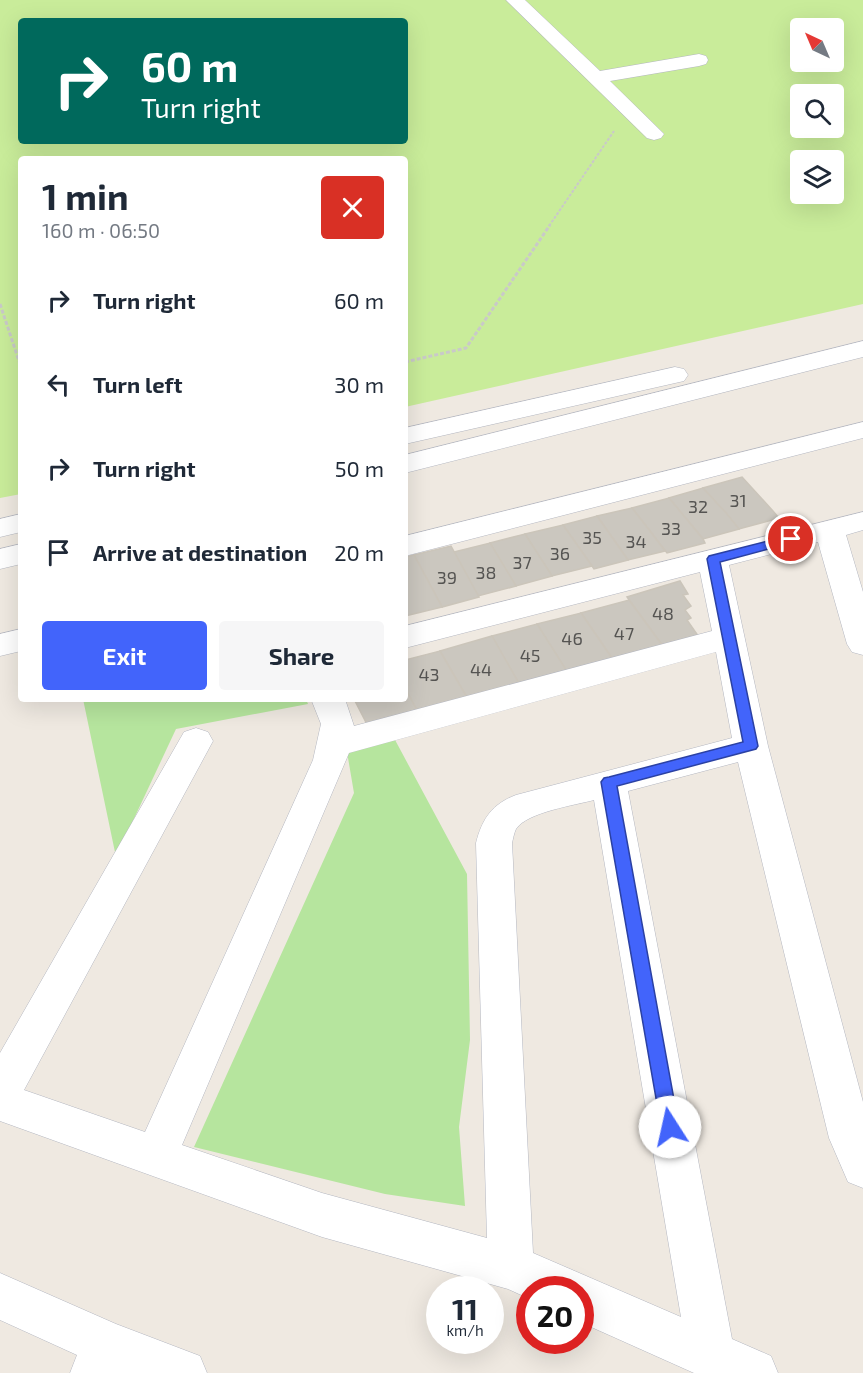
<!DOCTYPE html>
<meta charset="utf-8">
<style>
body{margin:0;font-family:"Exo 2",sans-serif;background:#f6f6f7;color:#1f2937;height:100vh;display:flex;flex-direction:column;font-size:22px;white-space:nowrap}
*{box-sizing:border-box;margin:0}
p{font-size:20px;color:#747a83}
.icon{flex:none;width:33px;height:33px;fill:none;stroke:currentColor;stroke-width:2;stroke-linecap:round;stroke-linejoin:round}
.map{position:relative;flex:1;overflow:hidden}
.sheet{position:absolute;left:18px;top:156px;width:390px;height:546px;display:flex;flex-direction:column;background:#fff;border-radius:6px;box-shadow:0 6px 24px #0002}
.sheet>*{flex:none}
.guide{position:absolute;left:18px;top:18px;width:390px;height:126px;border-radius:6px;box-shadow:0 6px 24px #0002;background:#00695c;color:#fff;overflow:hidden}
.needle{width:39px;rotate:316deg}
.buttons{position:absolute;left:790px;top:18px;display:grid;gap:12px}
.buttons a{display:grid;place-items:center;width:54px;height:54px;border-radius:6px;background:#fff;box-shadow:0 6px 24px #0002;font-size:30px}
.speed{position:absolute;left:426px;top:1276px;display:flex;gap:12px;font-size:30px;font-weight:700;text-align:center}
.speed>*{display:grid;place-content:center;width:78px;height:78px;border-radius:50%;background:#fff;box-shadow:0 6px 24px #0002;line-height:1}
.speed small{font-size:15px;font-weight:400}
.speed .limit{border:9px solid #d22;background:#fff;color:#111}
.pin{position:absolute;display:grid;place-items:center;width:51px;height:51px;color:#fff;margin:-26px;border:3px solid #fff;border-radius:50%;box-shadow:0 2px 6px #0007}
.me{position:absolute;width:66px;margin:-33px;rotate:350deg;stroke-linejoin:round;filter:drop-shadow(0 0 4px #0008)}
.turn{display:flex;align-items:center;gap:21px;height:126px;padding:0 24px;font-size:27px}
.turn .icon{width:78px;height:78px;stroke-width:2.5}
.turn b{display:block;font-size:42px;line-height:51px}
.round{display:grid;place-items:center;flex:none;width:63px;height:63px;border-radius:6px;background:#f6f6f7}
.overview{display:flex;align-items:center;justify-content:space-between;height:102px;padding:0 24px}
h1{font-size:36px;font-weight:700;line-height:45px}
.cta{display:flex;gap:12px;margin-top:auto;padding:12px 24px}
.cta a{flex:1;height:69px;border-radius:6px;background:#4264fb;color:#fff;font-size:24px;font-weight:700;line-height:69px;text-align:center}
.cta a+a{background:#f6f6f7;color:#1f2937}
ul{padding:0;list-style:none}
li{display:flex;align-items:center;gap:18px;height:84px;padding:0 24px}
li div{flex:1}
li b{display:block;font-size:22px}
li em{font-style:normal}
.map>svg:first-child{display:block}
</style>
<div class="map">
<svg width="863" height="1373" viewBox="0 0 863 1373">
<rect width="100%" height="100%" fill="#efe9e1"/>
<g fill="#b6e59e">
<polygon points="83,699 306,699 308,704 176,729 116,857"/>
<polygon points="394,738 467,874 470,1040 459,1127 465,1206 385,1194 194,1147 354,793 347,752"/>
</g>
<path fill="#c9ec9a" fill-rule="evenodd" d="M0,0H863V304L405,407V159H21V494L0,498ZM21,21H405V141H21ZM801,28H834V62H801ZM801,94H834V128H801ZM801,160H834V194H801Z"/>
<g fill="#cbc7bf" stroke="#cbc5ba" stroke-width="1.5">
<polygon points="742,477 773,511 779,518 739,529 703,488"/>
<polygon points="703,488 727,514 739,529 703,539 669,498"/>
<polygon points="669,498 703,539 705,543 667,553 632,508"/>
<polygon points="632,508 650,531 665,551 628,560 597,516"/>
<polygon points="597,516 628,560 594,569 563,525"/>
<polygon points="563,525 592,566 552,576 525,534"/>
<polygon points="525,534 552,576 516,586 490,543"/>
<polygon points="490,543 516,586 478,596 454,552"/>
<polygon points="451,546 479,597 442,607 414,555"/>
<polygon points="414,555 442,607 405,616 405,557"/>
<polygon points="680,581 688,594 683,595 691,606 685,610 691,618 687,620 701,640 665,649 627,597"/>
<polygon points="629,600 665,649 616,664 581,613"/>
<polygon points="581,613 616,664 568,673 537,624"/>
<polygon points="537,624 568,673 521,687 492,636"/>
<polygon points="492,636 521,687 469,701 440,651"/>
<polygon points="440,651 469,701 420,716 405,688 405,660"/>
<polygon points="405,688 420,716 370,730 354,699 405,699"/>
</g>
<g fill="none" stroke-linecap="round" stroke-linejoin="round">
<defs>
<g id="minor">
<polygon points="506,0 525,0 600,71 699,54 706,56 708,60 706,64 699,66 610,81 664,134 661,138 654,140 647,138"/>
<polygon points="863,341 863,357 405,473 405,455"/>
<polygon points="675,367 684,369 688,375 684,381 405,444 405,428"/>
<polygon points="863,422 863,438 405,556 405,536"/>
<path d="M863,512V530L846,535L863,592V655L852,652L847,644L818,542L729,565L768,746L863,1102V1188L848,1182L829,1138L738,762L628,791L732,1339L771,1356L778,1373H694L580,1322V1290H530V1299L508,1289L322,1237L0,1121V1053L184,732L196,728L208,732L213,741L24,1090L145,1132L313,760L321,724L311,699H345L354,726L712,631L700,572L405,648V626ZM716,652L732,738L516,795C492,804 482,819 476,843L487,1238L322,1193L182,1145L349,753ZM594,800L681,1317L533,1253L512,843C513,839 514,833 516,829C527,812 576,805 594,800Z"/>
<polygon points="21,514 21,532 0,537 0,519"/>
<polygon points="21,544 21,564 0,569 0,549"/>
<polygon points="21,629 21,651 0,656 0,634"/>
<polygon points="0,1273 116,1324 200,1356 207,1373 70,1373 77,1355 0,1320"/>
</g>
</defs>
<use href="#minor" stroke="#b4b7c1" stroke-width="1"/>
<polyline stroke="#c9c9c9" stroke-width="2" stroke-dasharray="3 1.5" stroke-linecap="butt" points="549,226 614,131"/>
<g stroke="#c9c9c9" stroke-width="3" stroke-dasharray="4 2" stroke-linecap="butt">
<polyline points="0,304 21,367"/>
<polyline points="405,362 466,348 550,225"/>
</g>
<use href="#minor" fill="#fff" fill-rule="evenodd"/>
</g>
<polygon fill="#4264fb" stroke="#2b41a3" stroke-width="1.5" points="791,535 797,539 795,542 720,562 758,746 756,749 617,786 679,1127 676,1133 670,1135 664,1133 661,1127 601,782 604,778 609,777 743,742 707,559 709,556"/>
<g text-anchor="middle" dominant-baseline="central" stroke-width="4.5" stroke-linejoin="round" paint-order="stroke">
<g font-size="18" fill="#555452">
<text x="738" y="500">31</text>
<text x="698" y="506">32</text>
<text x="671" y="528">33</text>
<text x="592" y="537">35</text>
<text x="636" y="541">34</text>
<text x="560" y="553">36</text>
<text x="522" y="562">37</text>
<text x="486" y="572">38</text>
<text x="447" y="577">39</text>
<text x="663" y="613">48</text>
<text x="624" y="633">47</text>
<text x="572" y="638">46</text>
<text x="530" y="655">45</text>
<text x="481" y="669">44</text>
<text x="429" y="674">43</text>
</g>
</g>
</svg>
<div class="buttons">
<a><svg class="needle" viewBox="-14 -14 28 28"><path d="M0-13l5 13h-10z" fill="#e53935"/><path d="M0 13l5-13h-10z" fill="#747a83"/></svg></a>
<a><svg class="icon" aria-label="search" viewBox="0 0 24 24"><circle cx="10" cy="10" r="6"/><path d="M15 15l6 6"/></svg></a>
<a><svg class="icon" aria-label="layers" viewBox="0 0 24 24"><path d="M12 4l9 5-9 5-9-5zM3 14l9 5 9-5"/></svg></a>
</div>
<div class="speed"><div>11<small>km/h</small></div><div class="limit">20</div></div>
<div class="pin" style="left:791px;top:539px;background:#d93025"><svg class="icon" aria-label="arrive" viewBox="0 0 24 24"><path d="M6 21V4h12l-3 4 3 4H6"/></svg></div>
<svg class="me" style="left:670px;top:1127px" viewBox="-20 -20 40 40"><circle r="19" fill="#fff"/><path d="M0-13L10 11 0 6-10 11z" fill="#4264fb"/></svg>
<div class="guide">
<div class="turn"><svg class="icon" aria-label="right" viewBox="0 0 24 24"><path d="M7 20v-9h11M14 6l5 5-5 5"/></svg><div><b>60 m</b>Turn right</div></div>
</div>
<section class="sheet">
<div class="overview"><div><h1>1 min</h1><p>160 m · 06:50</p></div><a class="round" style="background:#d93025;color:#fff"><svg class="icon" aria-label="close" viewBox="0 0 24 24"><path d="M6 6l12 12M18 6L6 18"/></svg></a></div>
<ul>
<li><svg class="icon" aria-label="right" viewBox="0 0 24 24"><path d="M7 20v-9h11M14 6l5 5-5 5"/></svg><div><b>Turn right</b></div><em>60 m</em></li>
<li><svg class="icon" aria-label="left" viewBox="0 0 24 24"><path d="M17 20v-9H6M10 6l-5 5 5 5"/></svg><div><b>Turn left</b></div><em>30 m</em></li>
<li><svg class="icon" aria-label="right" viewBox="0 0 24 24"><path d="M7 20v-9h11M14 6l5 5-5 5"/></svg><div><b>Turn right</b></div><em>50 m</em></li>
<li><svg class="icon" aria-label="arrive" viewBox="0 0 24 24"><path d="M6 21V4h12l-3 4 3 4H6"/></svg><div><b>Arrive at destination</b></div><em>20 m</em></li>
</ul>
<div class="cta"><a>Exit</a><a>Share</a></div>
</section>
</div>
